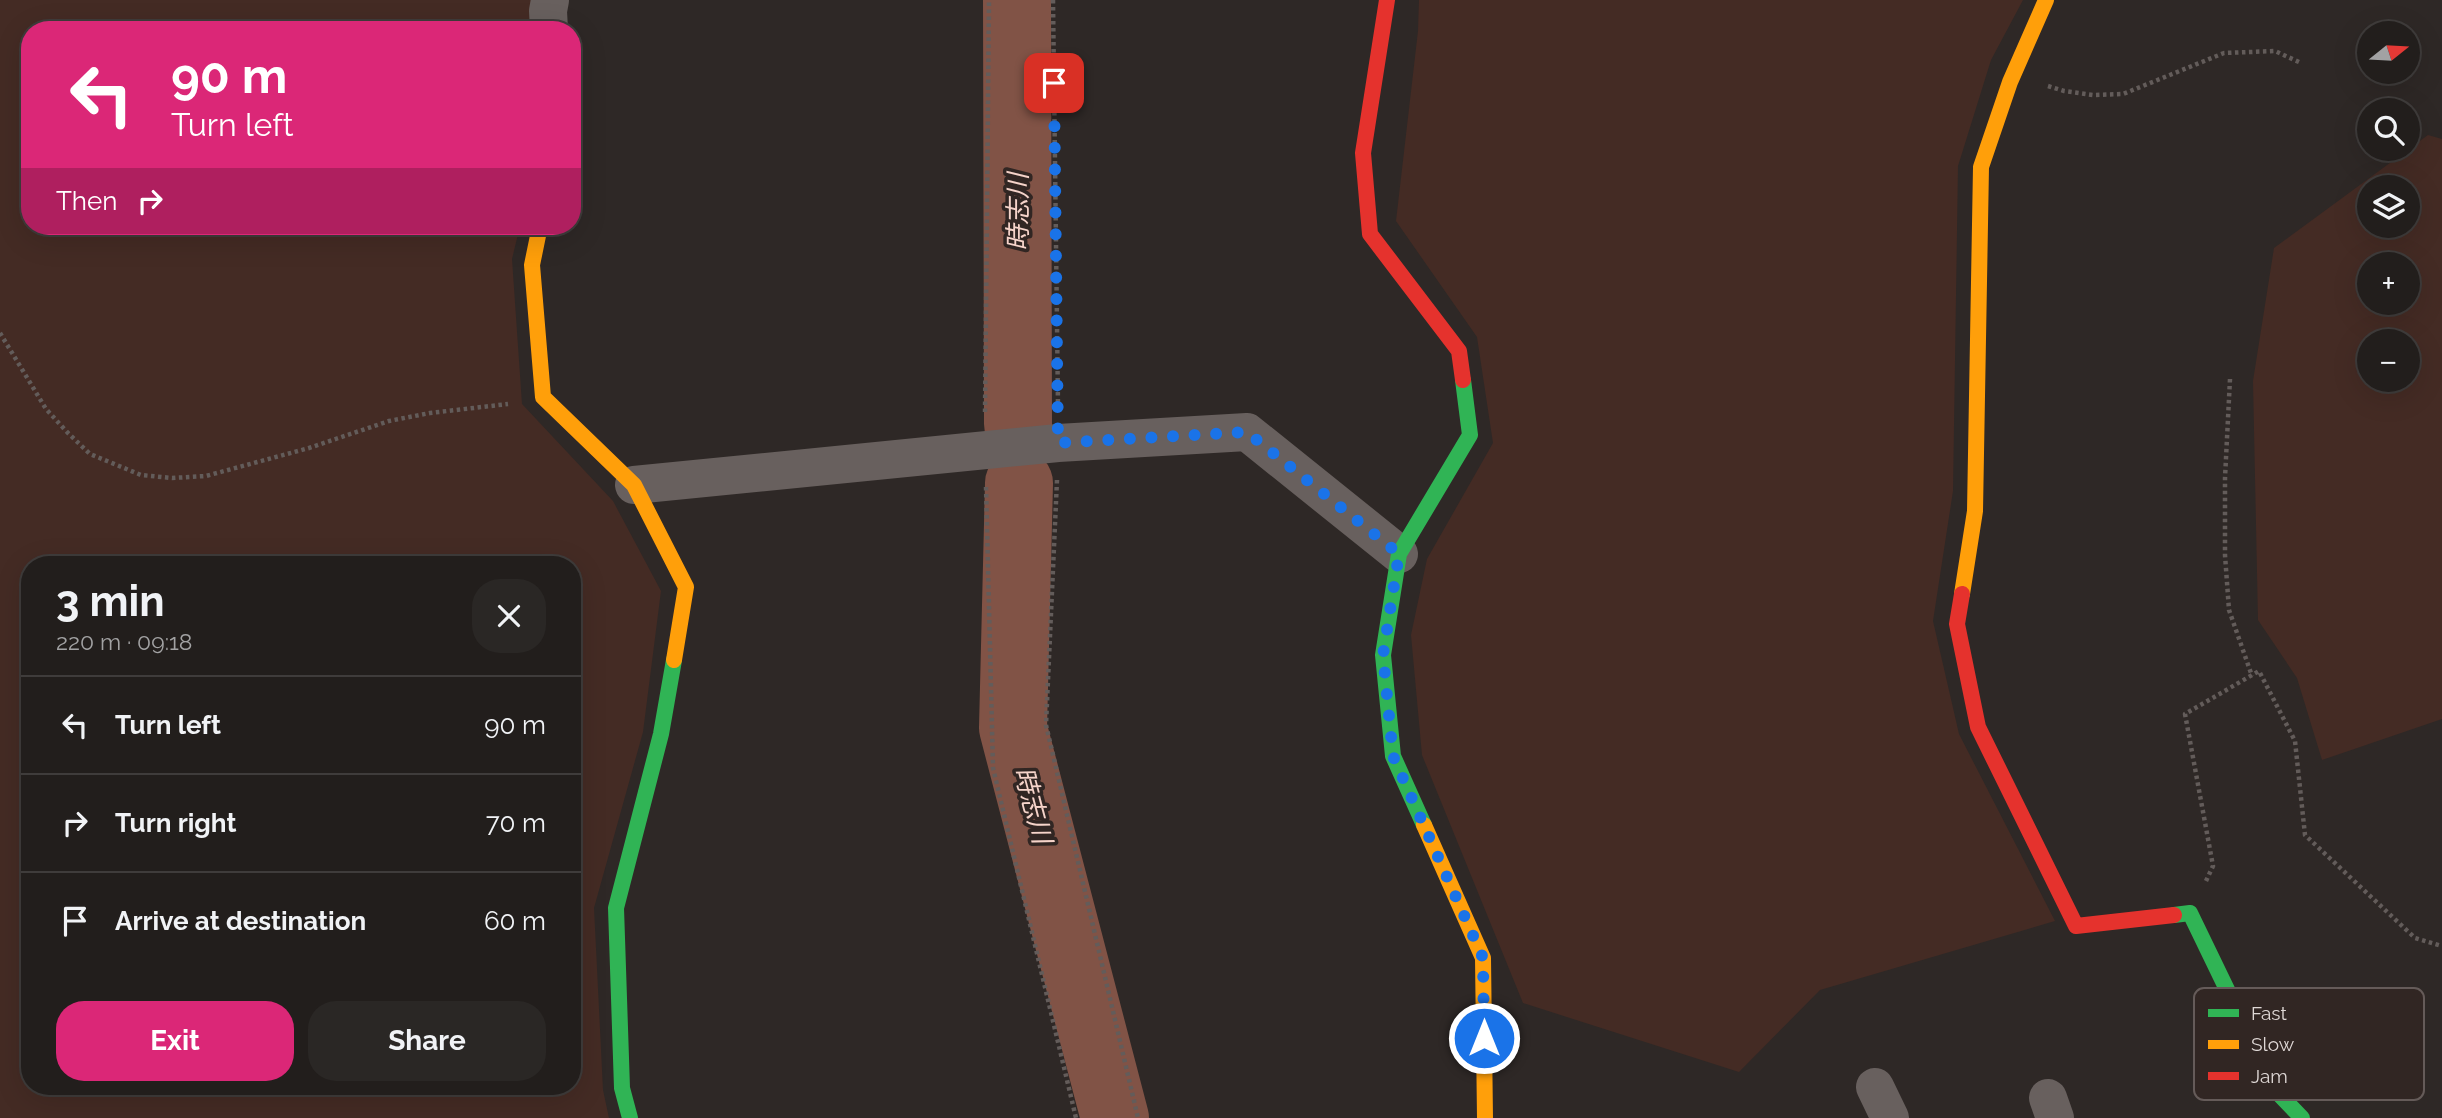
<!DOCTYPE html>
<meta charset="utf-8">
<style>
body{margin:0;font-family:Raleway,"Noto Sans JP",sans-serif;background:#2a2725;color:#f1f3f6;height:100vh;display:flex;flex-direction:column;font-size:26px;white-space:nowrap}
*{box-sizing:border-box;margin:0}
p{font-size:23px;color:#a2a2a3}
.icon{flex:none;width:38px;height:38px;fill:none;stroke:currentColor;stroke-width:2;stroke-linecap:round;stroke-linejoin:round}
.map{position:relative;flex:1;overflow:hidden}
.details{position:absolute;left:21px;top:556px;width:560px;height:539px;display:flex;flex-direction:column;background:#221e1c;border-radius:28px;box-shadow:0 7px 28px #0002,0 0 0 2px #3f3c3b}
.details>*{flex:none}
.hud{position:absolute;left:21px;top:21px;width:560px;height:214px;border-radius:28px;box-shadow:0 7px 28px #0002,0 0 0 2px #3f3c3b;background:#db2777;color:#fff;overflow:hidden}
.needle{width:46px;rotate:72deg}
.tools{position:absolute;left:2357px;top:21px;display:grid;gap:14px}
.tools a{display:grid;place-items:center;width:63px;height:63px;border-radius:50%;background:#221e1c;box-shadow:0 7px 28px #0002,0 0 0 2px #3f3c3b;font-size:35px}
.pin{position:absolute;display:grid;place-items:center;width:60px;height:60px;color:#fff;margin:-30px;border-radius:14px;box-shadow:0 4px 10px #0006}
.me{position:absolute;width:77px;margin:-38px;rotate:0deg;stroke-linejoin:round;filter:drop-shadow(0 0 5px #0008)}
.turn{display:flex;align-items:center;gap:24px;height:147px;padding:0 35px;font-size:32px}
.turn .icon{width:91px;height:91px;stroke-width:2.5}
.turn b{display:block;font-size:49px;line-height:60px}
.then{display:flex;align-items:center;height:66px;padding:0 35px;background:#0003;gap:14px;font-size:26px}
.round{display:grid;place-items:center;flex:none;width:74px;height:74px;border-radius:28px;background:#2a2725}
.overview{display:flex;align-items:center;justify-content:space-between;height:119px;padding:0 35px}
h1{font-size:42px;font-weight:700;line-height:52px}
.cta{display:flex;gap:14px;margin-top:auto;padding:14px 35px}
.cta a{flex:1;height:80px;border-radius:28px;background:#db2777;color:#fff;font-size:28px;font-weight:700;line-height:80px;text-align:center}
.cta a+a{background:#2a2725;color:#f1f3f6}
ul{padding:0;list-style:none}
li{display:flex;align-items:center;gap:21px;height:98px;padding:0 35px;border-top:2px solid #3f3c3b}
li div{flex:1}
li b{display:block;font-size:26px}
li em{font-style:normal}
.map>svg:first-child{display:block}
</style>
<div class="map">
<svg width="2442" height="1118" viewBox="0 0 2442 1118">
<rect width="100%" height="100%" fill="#2e2826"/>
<g fill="#442b24" fill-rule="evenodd">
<path d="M0,0H535L533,30H30V226H520L512,259L522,404L613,501L661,591L643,732L594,908L603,1090L609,1118H0ZM30,565H572V1087H30Z"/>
<polygon points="1419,0 2023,0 1991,60 1958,166 1953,491 1933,621 1959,734 2055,921 1820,990 1739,1072 1523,1003 1422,755 1411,635 1427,559 1493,443 1477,337 1396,221 1418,31"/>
<path d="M2428,135L2442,139V719L2322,760L2297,678L2258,620L2253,381L2274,248ZM2370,187H2408V226H2370ZM2370,264H2408V303H2370ZM2370,341H2408V380H2370Z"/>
</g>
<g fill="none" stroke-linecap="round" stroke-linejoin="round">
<g stroke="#815346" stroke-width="68">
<polyline points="1017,0 1018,424"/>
<polyline points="1019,483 1013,728 1115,1118"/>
</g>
<g stroke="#635c5a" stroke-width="4.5" stroke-dasharray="3.5 3.5" stroke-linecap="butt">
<polyline points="1053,0 1058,405"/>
<polyline points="2048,86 2064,91 2093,95 2123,94 2224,53 2275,51 2301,63"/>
<polyline points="0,333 46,409 68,433 90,454 141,475 172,478 206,476 309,448 389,421 430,413 508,404"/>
<polyline points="2230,379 2225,478 2225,555 2229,610 2252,676"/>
<polyline points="985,412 989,0"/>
<polyline points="1057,480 1046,725 1138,1118"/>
<polyline points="986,487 993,768 1076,1118"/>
<polyline points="2206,881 2213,866 2185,714 2259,671 2295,741 2305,835 2415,938 2442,946"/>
</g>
<g stroke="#68605e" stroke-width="38">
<polyline points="549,30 548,11 550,0"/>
<polyline points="634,485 1058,443 1247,432 1399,554"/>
<polyline points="1875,1087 1890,1118"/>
<polyline points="2048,1098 2055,1118"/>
</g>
<g stroke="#30b455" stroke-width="16">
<polyline points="1424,825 1393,756 1383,655 1399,554 1470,435 1463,380"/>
<polyline points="2174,915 2190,913 2276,1091 2302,1118"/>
<polyline points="630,1118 622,1088 616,908 661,734 674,660"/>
</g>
<g stroke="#ff9f0a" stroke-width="16">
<polyline points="540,226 532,265 543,397 634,485 686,587 674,660"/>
<polyline points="1962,594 1975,511 1981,167 2010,82 2046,0"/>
<polyline points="1424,825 1483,958 1485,1118"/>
</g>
<g stroke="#e5322d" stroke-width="16">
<polyline points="1387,0 1363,153 1370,234 1459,351 1463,380"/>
<polyline points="1962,594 1957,624 1978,727 2076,926 2174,915"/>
</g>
</g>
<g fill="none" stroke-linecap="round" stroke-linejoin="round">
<polyline stroke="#1a73e8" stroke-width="12" stroke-dasharray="0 21.6" points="1054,83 1058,443 1247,432 1399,554 1383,655 1393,756 1483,958 1484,1038"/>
</g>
<g text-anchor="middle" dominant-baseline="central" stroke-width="7" stroke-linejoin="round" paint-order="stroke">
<g font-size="26" font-style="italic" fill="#f6d4ca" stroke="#312623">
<text transform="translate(1018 212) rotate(-90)">時志川</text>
<text transform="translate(1033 805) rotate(75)">時志川</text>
</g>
</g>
<rect x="2194" y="988" width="230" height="112" rx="10" fill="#312623" stroke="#655b59" stroke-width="2"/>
<rect x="2208" y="1009" width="31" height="8" fill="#30b455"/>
<rect x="2208" y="1040" width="31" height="9" fill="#ff9f0a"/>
<rect x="2208" y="1072" width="31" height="8" fill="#e5322d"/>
<g font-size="19" fill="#dfd8d6">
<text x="2251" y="1020">Fast</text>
<text x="2251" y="1051">Slow</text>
<text x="2251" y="1083">Jam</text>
</g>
</svg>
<div class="tools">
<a><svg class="needle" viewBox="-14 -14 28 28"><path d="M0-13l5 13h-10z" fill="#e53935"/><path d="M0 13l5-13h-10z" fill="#a2a2a3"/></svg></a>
<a><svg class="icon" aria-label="search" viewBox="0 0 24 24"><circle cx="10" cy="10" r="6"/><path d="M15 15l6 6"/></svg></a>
<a><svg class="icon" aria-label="layers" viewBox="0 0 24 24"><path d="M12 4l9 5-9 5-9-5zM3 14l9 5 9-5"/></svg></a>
<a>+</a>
<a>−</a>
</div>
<div class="pin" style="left:1054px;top:83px;background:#d93025"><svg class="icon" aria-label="arrive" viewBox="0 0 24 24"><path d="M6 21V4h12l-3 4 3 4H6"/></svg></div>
<svg class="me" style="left:1484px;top:1038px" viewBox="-20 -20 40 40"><circle r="17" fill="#1a73e8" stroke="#fff" stroke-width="3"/><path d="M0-11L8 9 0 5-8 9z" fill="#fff"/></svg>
<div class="hud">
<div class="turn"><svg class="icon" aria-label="left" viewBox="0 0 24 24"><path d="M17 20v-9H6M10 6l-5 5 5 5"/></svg><div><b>90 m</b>Turn left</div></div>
<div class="then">Then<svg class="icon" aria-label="right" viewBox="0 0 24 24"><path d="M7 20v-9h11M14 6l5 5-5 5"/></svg></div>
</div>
<section class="details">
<div class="overview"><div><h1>3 min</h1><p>220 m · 09:18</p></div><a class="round"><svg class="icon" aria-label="close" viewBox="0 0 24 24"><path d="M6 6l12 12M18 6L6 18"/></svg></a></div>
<ul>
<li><svg class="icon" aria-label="left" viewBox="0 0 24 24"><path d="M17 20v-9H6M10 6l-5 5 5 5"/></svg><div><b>Turn left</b></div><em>90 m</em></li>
<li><svg class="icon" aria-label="right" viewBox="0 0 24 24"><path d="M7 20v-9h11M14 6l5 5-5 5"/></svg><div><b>Turn right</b></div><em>70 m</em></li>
<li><svg class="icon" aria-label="arrive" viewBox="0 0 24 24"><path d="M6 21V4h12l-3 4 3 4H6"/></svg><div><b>Arrive at destination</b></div><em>60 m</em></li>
</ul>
<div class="cta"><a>Exit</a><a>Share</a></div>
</section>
</div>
